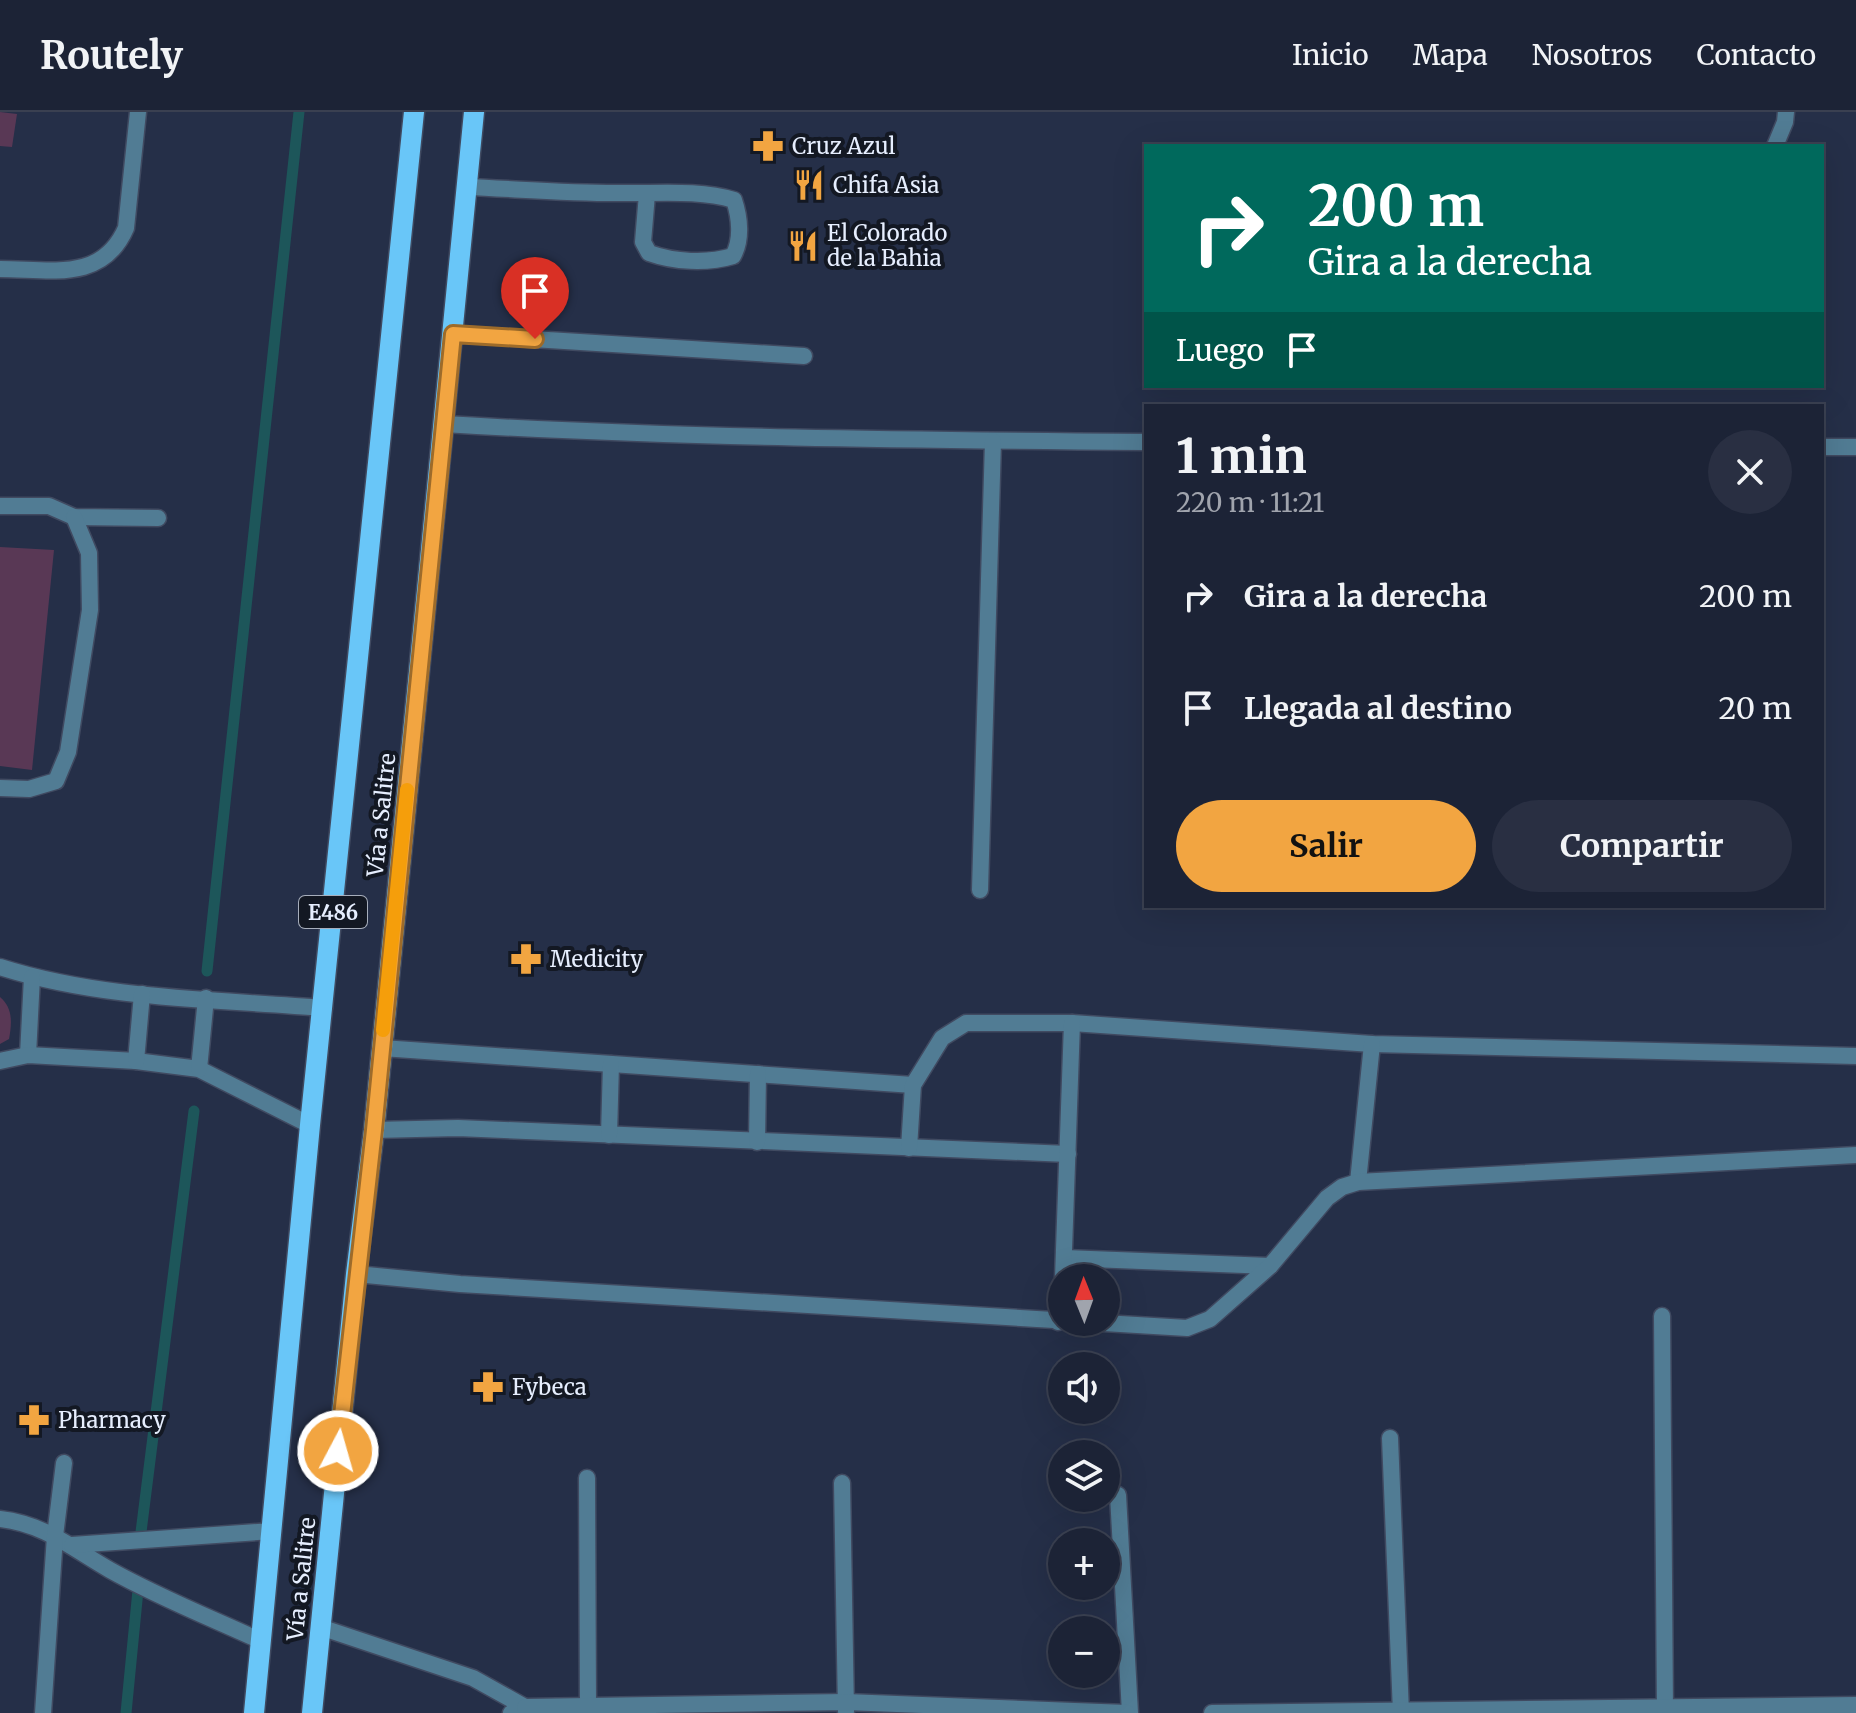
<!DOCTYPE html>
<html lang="es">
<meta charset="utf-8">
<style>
body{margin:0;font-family:Merriweather,serif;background:#292f42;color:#f1f3f6;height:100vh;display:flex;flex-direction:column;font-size:30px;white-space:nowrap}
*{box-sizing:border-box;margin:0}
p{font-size:26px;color:#a0a4ad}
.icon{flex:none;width:44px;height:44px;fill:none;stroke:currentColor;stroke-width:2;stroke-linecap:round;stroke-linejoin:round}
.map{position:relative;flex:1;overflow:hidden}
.side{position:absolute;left:1144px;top:292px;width:680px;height:504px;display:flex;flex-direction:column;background:#1c2336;border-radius:0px;box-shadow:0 8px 32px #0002,0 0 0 2px #3a4051}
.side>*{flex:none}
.banner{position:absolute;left:1144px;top:32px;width:680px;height:244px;border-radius:0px;box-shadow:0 8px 32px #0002,0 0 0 2px #3a4051;background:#00695c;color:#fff;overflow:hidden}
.needle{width:52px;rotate:359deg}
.fabs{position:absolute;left:1048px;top:1152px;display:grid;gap:16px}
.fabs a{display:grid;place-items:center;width:72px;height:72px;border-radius:50%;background:#1c2336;box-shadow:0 8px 32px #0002,0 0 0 2px #3a4051;font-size:40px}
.pin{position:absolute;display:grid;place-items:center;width:68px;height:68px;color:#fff;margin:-82px -34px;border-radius:50% 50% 50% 0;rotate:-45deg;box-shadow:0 0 8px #0007}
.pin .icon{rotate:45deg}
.me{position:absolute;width:88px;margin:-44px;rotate:6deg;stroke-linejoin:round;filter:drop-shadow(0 0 6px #0008)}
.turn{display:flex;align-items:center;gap:28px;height:168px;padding:0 32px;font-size:36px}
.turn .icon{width:104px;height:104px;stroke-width:2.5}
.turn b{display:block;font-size:56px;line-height:68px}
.then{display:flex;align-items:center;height:76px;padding:0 32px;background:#0003;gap:16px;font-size:30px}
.round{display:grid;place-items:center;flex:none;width:84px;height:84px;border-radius:42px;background:#292f42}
.overview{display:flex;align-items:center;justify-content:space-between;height:136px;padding:0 32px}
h1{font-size:48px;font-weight:700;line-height:60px}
.cta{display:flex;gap:16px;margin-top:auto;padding:16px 32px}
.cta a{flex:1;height:92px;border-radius:48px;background:#f2a541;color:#111;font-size:32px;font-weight:700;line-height:92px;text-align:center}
.cta a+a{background:#292f42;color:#f1f3f6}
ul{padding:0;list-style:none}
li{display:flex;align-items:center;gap:24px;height:112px;padding:0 32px}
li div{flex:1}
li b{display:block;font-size:30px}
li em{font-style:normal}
header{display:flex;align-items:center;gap:48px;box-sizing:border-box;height:112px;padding:0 40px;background:#1c2336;border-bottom:2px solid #3a4051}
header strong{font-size:38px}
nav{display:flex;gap:44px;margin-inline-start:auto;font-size:28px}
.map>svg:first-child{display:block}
</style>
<header>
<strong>Routely</strong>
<nav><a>Inicio</a><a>Mapa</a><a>Nosotros</a><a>Contacto</a></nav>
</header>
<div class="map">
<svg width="1856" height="1601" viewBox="0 0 1856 1601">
<rect width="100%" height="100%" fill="#252f48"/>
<g fill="#593855">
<polygon points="0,0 17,2 12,35 0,34"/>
<polygon points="0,435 54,438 32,658 0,654"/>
<path d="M0,885C13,896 12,911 9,927L0,932Z"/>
</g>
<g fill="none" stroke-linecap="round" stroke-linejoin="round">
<g stroke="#1d565a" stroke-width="11">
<polyline points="207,859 299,0"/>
<polyline points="141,1420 194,999"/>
<polyline points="126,1601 138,1478"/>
</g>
<defs>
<g id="lane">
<polyline points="1775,34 1785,10 1786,0"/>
<path d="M467,75C516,77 566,81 616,81C654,82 698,77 734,88C740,106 742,128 733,144C707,152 674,150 649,141L643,130L647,82"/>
<polyline points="453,222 804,244"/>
<path d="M444,312C677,326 912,328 1146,330"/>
<polyline points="1822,335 1856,335"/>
<polyline points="980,778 993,329"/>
<path d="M0,1407C45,1412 73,1437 110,1458C158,1485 211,1506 261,1529"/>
<polyline points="72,1433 272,1419"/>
<polyline points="43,1601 55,1424 64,1351"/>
</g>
<g id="street">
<path d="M0,157C50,157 102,171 126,116L138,0"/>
<polyline points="0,394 49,394 74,405 158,406"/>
<polyline points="0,676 29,677 56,669 68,640 90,498 89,441 74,405"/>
<path d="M0,855C104,888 216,887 324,896"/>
<polyline points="382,936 913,973"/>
<polyline points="28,943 32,865"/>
<polyline points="0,949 28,943 136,949 199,957 310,1013"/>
<polyline points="136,949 142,882"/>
<polyline points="199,957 206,886"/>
<polyline points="374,1018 458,1016 1068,1042"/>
<polyline points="609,1023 611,952"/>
<polyline points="757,1030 758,962"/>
<polyline points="909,1036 913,973 942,926 966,911 1072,911 1372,932 1856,944"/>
<polyline points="1358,1070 1372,932"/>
<polyline points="1065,1146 1270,1154"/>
<polyline points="356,1162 460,1172 1187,1216 1210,1207 1270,1154 1327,1086 1342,1075 1358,1070 1856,1043"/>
<polyline points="1063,1166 1072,911"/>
<polyline points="1662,1204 1665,1601"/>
<polyline points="1058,1210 1062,1176"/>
<polyline points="1390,1326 1401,1601"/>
<polyline points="587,1366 588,1595"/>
<polyline points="842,1371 846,1599"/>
<polyline points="1118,1383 1130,1601"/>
<polyline points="320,1515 473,1566 525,1595 511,1601"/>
<polyline points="525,1595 846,1590 1127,1601"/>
<polyline points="1212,1601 1856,1593"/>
</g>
<g id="primary">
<polyline points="254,1601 310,1013 414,0"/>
<polyline points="312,1601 356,1162 374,1018 474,0"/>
</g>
</defs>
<use href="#lane" stroke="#404a61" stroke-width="19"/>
<use href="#street" stroke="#404a61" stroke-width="19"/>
<use href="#primary" stroke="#404a61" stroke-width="23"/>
<use href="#lane" stroke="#517c94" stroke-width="16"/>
<use href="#street" stroke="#517c94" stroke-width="16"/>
<use href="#primary" stroke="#69c6f8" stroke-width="20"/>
</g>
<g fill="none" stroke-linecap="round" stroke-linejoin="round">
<defs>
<polyline id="route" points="338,1339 374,1018 453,222 535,227"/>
</defs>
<use href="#route" stroke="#9d6b2a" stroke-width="20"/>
<use href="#route" stroke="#f2a541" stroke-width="14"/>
<polyline stroke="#f59e0b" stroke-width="14" points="383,918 407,678"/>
</g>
<defs>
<symbol id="pharmacy-bare" viewBox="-9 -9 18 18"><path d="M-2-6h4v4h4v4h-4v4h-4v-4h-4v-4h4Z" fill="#f2a541" stroke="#131823" stroke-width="2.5" paint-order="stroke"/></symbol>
<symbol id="restaurant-bare" viewBox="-9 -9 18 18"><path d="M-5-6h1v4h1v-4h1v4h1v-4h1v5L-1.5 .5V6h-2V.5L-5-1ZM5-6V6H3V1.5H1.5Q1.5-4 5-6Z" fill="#f2a541" stroke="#131823" stroke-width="2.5" paint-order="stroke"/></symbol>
</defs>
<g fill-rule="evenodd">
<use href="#pharmacy-bare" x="746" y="12" width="44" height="44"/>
<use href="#restaurant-bare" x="787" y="51" width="44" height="44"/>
<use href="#restaurant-bare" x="781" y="112" width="44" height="44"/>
<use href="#pharmacy-bare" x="504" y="825" width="44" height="44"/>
<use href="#pharmacy-bare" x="466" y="1253" width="44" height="44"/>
<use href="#pharmacy-bare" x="12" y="1286" width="44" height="44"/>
</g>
<g text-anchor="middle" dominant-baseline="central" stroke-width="8" stroke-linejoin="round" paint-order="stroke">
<rect fill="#131823" stroke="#a7aebc" stroke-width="2" x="299" y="784" width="68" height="32" rx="6"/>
<g font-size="20" font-weight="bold" fill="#e6eefe">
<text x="333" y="800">E486</text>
</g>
<g font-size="22" fill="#e6eefe" stroke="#131823" text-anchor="start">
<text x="792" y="34">Cruz Azul</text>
<text x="833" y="73">Chifa Asia</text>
<text x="827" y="121">El Colorado<tspan x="827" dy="25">de la Bahia</tspan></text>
<text x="550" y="847">Medicity</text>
<text x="512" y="1275">Fybeca</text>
<text x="58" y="1308">Pharmacy</text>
</g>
<g font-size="22" fill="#e6eefe" stroke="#131823">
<text transform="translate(381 703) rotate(-84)">Vía a Salitre</text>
<text transform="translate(301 1467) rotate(-84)">Vía a Salitre</text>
</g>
</g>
</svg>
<div class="fabs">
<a><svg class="needle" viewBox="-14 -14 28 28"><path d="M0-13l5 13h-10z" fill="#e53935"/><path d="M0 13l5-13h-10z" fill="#a0a4ad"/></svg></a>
<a><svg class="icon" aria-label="sound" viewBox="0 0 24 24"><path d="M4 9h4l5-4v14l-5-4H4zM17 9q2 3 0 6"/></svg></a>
<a><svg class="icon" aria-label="layers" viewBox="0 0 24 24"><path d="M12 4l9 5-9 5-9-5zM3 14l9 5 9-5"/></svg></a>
<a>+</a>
<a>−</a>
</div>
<div class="pin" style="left:535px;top:227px;background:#d93025"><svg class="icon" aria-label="arrive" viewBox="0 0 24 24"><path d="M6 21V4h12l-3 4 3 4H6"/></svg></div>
<svg class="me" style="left:338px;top:1339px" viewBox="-20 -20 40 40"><circle r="17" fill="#f2a541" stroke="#fff" stroke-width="3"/><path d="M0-11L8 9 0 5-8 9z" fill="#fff"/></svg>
<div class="banner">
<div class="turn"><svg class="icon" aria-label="right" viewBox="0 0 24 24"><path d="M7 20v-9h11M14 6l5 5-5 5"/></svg><div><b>200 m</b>Gira a la derecha</div></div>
<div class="then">Luego<svg class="icon" aria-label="arrive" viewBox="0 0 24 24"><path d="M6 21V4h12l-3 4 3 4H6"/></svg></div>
</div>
<section class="side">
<div class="overview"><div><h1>1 min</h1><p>220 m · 11:21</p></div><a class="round"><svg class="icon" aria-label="close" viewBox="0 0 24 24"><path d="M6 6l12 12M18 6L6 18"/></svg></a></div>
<ul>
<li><svg class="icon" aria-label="right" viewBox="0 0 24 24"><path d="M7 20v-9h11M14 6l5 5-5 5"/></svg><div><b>Gira a la derecha</b></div><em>200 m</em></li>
<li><svg class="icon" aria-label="arrive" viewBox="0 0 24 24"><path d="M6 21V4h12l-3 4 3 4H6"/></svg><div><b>Llegada al destino</b></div><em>20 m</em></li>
</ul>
<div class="cta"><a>Salir</a><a>Compartir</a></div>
</section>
</div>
